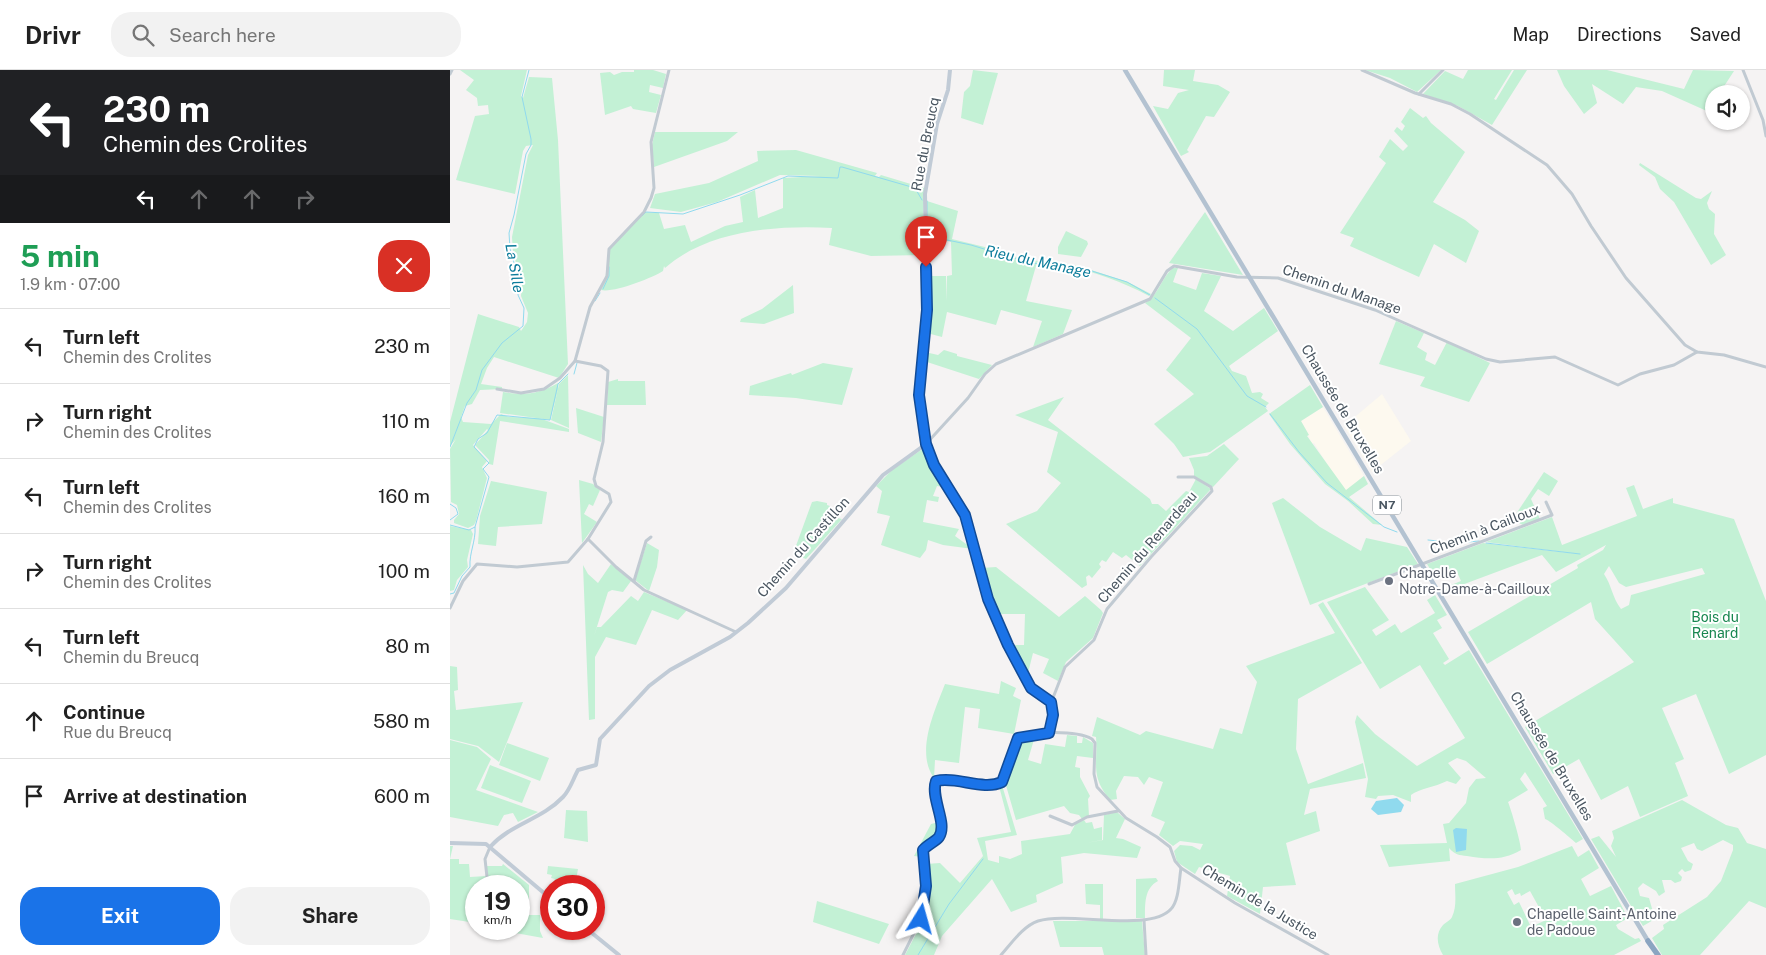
<!DOCTYPE html>
<meta charset="utf-8">
<style>
body{margin:0;font-family:"Public Sans",sans-serif;background:#f2f2f2;color:#222;height:100vh;display:flex;flex-direction:column;font-size:19px;white-space:nowrap}
*{box-sizing:border-box;margin:0}
p{font-size:16px;color:#767676}
.icon{flex:none;width:28px;height:28px;fill:none;stroke:currentColor;stroke-width:2;stroke-linecap:round;stroke-linejoin:round}
.map{position:relative;flex:1;overflow:hidden}
.side{display:flex;flex-direction:column;background:#fff;width:450px}
.side>*{flex:none}
.guide{background:#202124;color:#fff;overflow:hidden}
.controls{position:absolute;left:1255px;top:15px;display:grid;gap:10px}
.controls a{display:grid;place-items:center;width:45px;height:45px;border-radius:50%;background:#fff;box-shadow:0 1px 4px #0004;font-size:25px}
.speed{position:absolute;left:15px;top:805px;display:flex;gap:10px;font-size:25px;font-weight:700;text-align:center}
.speed>*{display:grid;place-content:center;width:65px;height:65px;border-radius:50%;background:#fff;box-shadow:0 1px 4px #0004;line-height:1}
.speed small{font-size:12px;font-weight:400}
.speed .limit{border:8px solid #d22;background:#fff;color:#111}
.pin{position:absolute;display:grid;place-items:center;width:42px;height:42px;color:#fff;margin:-51px -21px;border-radius:50% 50% 50% 0;rotate:-45deg;box-shadow:0 0 5px #0007}
.pin .icon{rotate:45deg}
.me{position:absolute;width:55px;margin:-28px;rotate:8deg;stroke-linejoin:round;filter:drop-shadow(0 0 4px #0008)}
.turn{display:flex;align-items:center;gap:18px;height:105px;padding:0 20px;font-size:22px}
.turn .icon{width:65px;height:65px;stroke-width:2.5}
.turn b{display:block;font-size:35px;line-height:42px}
.lanes{display:flex;align-items:center;height:48px;padding:0 20px;background:#0003;justify-content:center;gap:25px;direction:ltr}
.lanes .off{opacity:.35}
.round{display:grid;place-items:center;flex:none;width:52px;height:52px;border-radius:20px;background:#f2f2f2}
.overview{display:flex;align-items:center;justify-content:space-between;height:85px;padding:0 20px}
h1{font-size:30px;font-weight:700;line-height:38px;color:#1e9e55}
.cta{display:flex;gap:10px;margin-top:auto;padding:10px 20px}
.cta a{flex:1;height:58px;border-radius:20px;background:#1a73e8;color:#fff;font-size:20px;font-weight:700;line-height:58px;text-align:center}
.cta a+a{background:#f2f2f2;color:#222}
ul{padding:0;list-style:none}
li{display:flex;align-items:center;gap:15px;height:75px;padding:0 20px;border-top:1px solid #e0e0e0}
li div{flex:1}
li b{display:block;font-size:19px}
li em{font-style:normal}
header{display:flex;align-items:center;gap:30px;box-sizing:border-box;height:70px;padding:0 25px;background:#fff;border-bottom:1px solid #e0e0e0}
header strong{font-size:24px}
nav{display:flex;gap:28px;margin-inline-start:auto;font-size:18px}
.search{width:350px;height:45px;background:#f2f2f2;display:flex;align-items:center;gap:12px;box-sizing:border-box;padding:0 18px;border-radius:20px;color:#767676;font-size:19px}
main{display:flex;flex:1;min-height:0}
.map>svg:first-child{display:block}
</style>
<header>
<strong>Drivr</strong>
<div class="search"><svg class="icon" aria-label="search" viewBox="0 0 24 24"><circle cx="10" cy="10" r="6"/><path d="M15 15l6 6"/></svg>Search here</div>
<nav><a>Map</a><a>Directions</a><a>Saved</a></nav>
</header>
<main>
<section class="side">
<div class="guide">
<div class="turn"><svg class="icon" aria-label="left" viewBox="0 0 24 24"><path d="M17 20v-9H6M10 6l-5 5 5 5"/></svg><div><b>230 m</b>Chemin des Crolites</div></div>
<div class="lanes"><svg class="icon" aria-label="left" viewBox="0 0 24 24"><path d="M17 20v-9H6M10 6l-5 5 5 5"/></svg><svg class="icon off" aria-label="ahead" viewBox="0 0 24 24"><path d="M12 20V5M6 11l6-6 6 6"/></svg><svg class="icon off" aria-label="ahead" viewBox="0 0 24 24"><path d="M12 20V5M6 11l6-6 6 6"/></svg><svg class="icon off" aria-label="right" viewBox="0 0 24 24"><path d="M7 20v-9h11M14 6l5 5-5 5"/></svg></div>
</div>
<div class="overview"><div><h1>5 min</h1><p>1.9 km · 07:00</p></div><a class="round" style="background:#d93025;color:#fff"><svg class="icon" aria-label="close" viewBox="0 0 24 24"><path d="M6 6l12 12M18 6L6 18"/></svg></a></div>
<ul>
<li><svg class="icon" aria-label="left" viewBox="0 0 24 24"><path d="M17 20v-9H6M10 6l-5 5 5 5"/></svg><div><b>Turn left</b><p>Chemin des Crolites</p></div><em>230 m</em></li>
<li><svg class="icon" aria-label="right" viewBox="0 0 24 24"><path d="M7 20v-9h11M14 6l5 5-5 5"/></svg><div><b>Turn right</b><p>Chemin des Crolites</p></div><em>110 m</em></li>
<li><svg class="icon" aria-label="left" viewBox="0 0 24 24"><path d="M17 20v-9H6M10 6l-5 5 5 5"/></svg><div><b>Turn left</b><p>Chemin des Crolites</p></div><em>160 m</em></li>
<li><svg class="icon" aria-label="right" viewBox="0 0 24 24"><path d="M7 20v-9h11M14 6l5 5-5 5"/></svg><div><b>Turn right</b><p>Chemin des Crolites</p></div><em>100 m</em></li>
<li><svg class="icon" aria-label="left" viewBox="0 0 24 24"><path d="M17 20v-9H6M10 6l-5 5 5 5"/></svg><div><b>Turn left</b><p>Chemin du Breucq</p></div><em>80 m</em></li>
<li><svg class="icon" aria-label="ahead" viewBox="0 0 24 24"><path d="M12 20V5M6 11l6-6 6 6"/></svg><div><b>Continue</b><p>Rue du Breucq</p></div><em>580 m</em></li>
<li><svg class="icon" aria-label="arrive" viewBox="0 0 24 24"><path d="M6 21V4h12l-3 4 3 4H6"/></svg><div><b>Arrive at destination</b></div><em>600 m</em></li>
</ul>
<div class="cta"><a>Exit</a><a>Share</a></div>
</section>
<div class="map">
<svg width="1316" height="885" viewBox="0 0 1316 885">
<rect width="100%" height="100%" fill="#f5f3f3"/>
<g fill="#fdf9ef">
<polygon points="932,324 961,371 922,402 894,356"/>
<polygon points="873,337 914,406 896,421 888,412 864,373 862,374 851,351"/>
</g>
<g fill="#c3f1d5" fill-rule="evenodd">
<polygon points="10,0 77,0 71,26 73,28 79,7 102,8 108,70 118,294 109,308 44,287 37,298 31,314 52,317 52,319 30,320 22,334 15,336 11,347 13,352 41,354 51,344 59,347 89,348 119,359 119,362 50,351 43,395 39,394 39,390 25,375 38,360 37,359 23,375 37,391 32,397 37,408 26,451 24,455 18,458 4,453 4,450 9,444 7,435 1,432 0,379 6,369 0,376 0,352 28,244 69,257 71,261 77,252 78,243 71,226 72,214 63,182 62,167 78,85 83,75 76,76 73,81 65,124 6,110 25,46 39,44 38,35 28,36 27,28 16,20 24,10"/>
<polygon points="184,0 203,0 216,4 213,18 200,15 199,22 211,25 206,43 183,39 181,36 155,45 150,3 160,2 164,5 172,2 184,2"/>
<polygon points="523,0 548,3 533,55 511,48 514,22 520,16"/>
<polygon points="714,0 745,0 743,11 768,15 780,22 764,47 756,46 737,80 739,82 731,86 703,36 718,39 728,23 739,20 713,16"/>
<polygon points="915,0 991,0 967,22 940,8"/>
<polygon points="1018,0 1062,0 1044,29 1046,30 1064,0 1077,0 1042,55 1008,36 973,24 995,1 1013,9"/>
<polygon points="1107,0 1157,0 1234,19 1243,0 1284,1 1269,24 1264,24 1264,33 1259,42 1212,21 1186,17 1173,34 1142,14 1147,33 1134,44 1114,16"/>
<polygon points="960,38 973,48 976,46 981,53 1015,82 983,132 1015,150 1029,161 1016,193 984,174 969,207 900,176 904,168 890,163 936,93 929,87 940,69 953,81 958,76 944,61 947,57 952,61 955,56 951,52"/>
<polygon points="205,62 288,62 277,71 204,97 202,75"/>
<path d="M346,80L427,103L425,106L429,107L431,105L474,118L473,185L421,186L379,175L382,158C327,155 258,160 215,198L214,196L213,201C202,208 164,223 151,220L155,211L159,179L194,142L209,143L214,159L235,155L241,172L275,156L293,152L290,127L305,120L308,148L333,138V108L371,106L330,105L267,132L231,142L200,138L205,124L259,113L308,91L307,81Z"/>
<polygon points="1190,93 1246,128 1251,129 1262,121 1257,133 1259,139 1265,144 1264,164 1276,185 1261,195 1224,132 1210,119 1205,107 1189,95"/>
<path d="M477,131L508,141L502,169L547,180L572,189L629,196L678,212L701,224L699,226C671,211 643,201 611,195L607,197L586,196L576,231L622,240L613,264L583,277L592,251L551,240L546,255L497,242L492,267L477,263L479,239L478,206H496V231L497,206L502,205L501,172L476,165Z"/>
<polygon points="755,142 793,205 719,193"/>
<polygon points="616,161 637,171 638,174 631,187 608,184 608,177"/>
<path d="M723,198H728L723,212L746,220L752,203L771,206L754,241L783,261L814,238L828,261L779,296L782,301L796,306L802,323L810,322L813,324L811,328L819,333L815,337L818,341L760,382L733,387L724,374L704,354L744,324L716,300L741,268L695,233C709,225 711,208 723,198Z"/>
<polygon points="343,215 344,243 314,254 290,252 291,249 312,239"/>
<polygon points="946,251 974,263 967,277 977,283 975,290 985,295 997,272 1040,293 1019,332 970,316 975,307 929,294"/>
<polygon points="494,280 507,284 507,286 542,295 529,309 474,291 475,282 488,285"/>
<polygon points="373,293 403,298 392,335 346,328 299,325 300,316 341,303 342,305"/>
<polygon points="118,305 119,358 101,350 109,314"/>
<polygon points="168,309 168,311 195,311 196,335 157,335 158,312"/>
<path d="M108,313V320L100,350L50,343L53,322C75,326 88,324 108,313Z"/>
<polygon points="860,315 873,337 851,351 859,365 857,366 896,420 914,406 918,414 899,427 932,455 923,454 898,431 875,414 840,374 819,344"/>
<polygon points="614,327 598,350 700,429 702,434 708,434 716,441 736,421 739,422 746,409 761,419 690,496 676,485 672,488 663,482 656,492 652,490 649,494 651,497 642,508 639,505 636,507 637,515 632,518 556,454 587,441 611,413 597,402 608,362 565,345"/>
<polygon points="126,338 154,347 151,372 128,363"/>
<polygon points="774,374 789,389 763,417 744,406 744,400 739,388 757,386"/>
<polygon points="474,378 494,413 492,417 487,416 483,426 489,427 488,432 477,430 473,452 509,459 505,466 516,474 522,472 523,479 493,475 478,470 476,480 470,488 431,475 440,446 427,443 432,421 426,416 442,400"/>
<polygon points="1094,402 1108,411 1099,426 1088,419 1081,429 1090,449 1073,455 1062,450"/>
<polygon points="129,410 143,414 150,420 143,436 139,434 134,444 147,452 132,473"/>
<polygon points="41,411 97,422 92,454 48,457 46,476 28,474 30,446"/>
<path d="M1184,415L1193,439L1223,428V433L1284,449L1316,531V685L1279,704L1246,624L1212,638L1234,689L1225,693L1238,726L1190,747L1178,716L1151,730L1129,689L1103,704L1075,657L1184,592L1145,549L1141,532L1037,594L1018,562L1128,498L1127,495L1153,480L1156,475L1106,502L1092,485L1009,516L995,524L994,522L1001,515L1011,511L1007,502L992,499L990,505L985,507L977,494L1033,473L1128,484L1036,472L1102,447L1112,475L1187,446L1176,418ZM1159,496L1169,513L1176,517L1252,498L1255,504L1181,525L1179,535L1171,539C1162,527 1162,516 1154,504Z"/>
<polygon points="833,428 870,457 911,481 916,468 957,477 968,494 860,535 822,433"/>
<polygon points="367,431 377,433 377,435 380,436 378,446 392,449 356,489 343,484 362,432"/>
<polygon points="0,456 21,460 23,464 17,490 18,497 7,510 4,520 0,521"/>
<polygon points="197,473 209,480 207,497 199,521 185,510"/>
<polygon points="161,494 181,511 173,522 162,520 158,522 144,566 147,557 151,557 181,526 188,531 194,522 237,540 228,550 202,540 186,575 156,567 145,587 145,649 139,650 133,495 138,504 148,513"/>
<polygon points="546,497 609,547 635,526 651,540 653,543 643,568 616,592 608,611 593,603 599,589 583,583 577,607 560,575 574,575 575,544 546,544 532,498"/>
<path d="M915,517L939,550L922,560L926,566L945,554L951,563L985,543L977,530L985,525L997,545L987,550L992,558L983,563L999,589L993,593L995,595L1019,580L1133,769L1126,773C1119,767 1101,751 1095,749L1093,738L1097,736L1075,702L1070,709L1078,720L1058,732C1061,739 1071,773 1071,780C1052,791 1037,789 1017,786C1009,785 1005,785 999,778L1000,791L939,797L930,775L997,773L993,754L999,753L1016,733L1019,718L1026,709L1036,708L1016,691L1007,688L998,693L1011,708L1006,714L997,711C985,717 968,719 961,725V732L943,725L928,726L926,729L915,727L918,709L905,652L907,645L925,664L967,696L1015,668L970,595L930,619L877,532Z"/>
<path d="M873,532L912,593L848,629L846,679L858,714L913,693L916,708L860,719L854,745L866,741L870,761L836,773L846,815L813,817L810,844L777,826L780,806L749,797L745,804L727,792L724,781L730,775L742,776L750,780L753,774L730,771L723,776L709,765L715,752L701,746L713,712L699,707L694,715L688,707L674,706L666,721L667,729L660,730C640,705 648,696 646,667L642,666L647,647L690,665L696,661L763,679L770,658L792,664L807,612L796,596L885,563L868,535Z"/>
<polygon points="0,596 7,597 8,620 4,621 6,640 73,632 49,692 28,676 0,669"/>
<path d="M551,611L566,618L563,626L571,630L564,664L528,658L530,639L515,637L509,693L485,690L484,708C465,682 485,640 495,614L549,624Z"/>
<polygon points="617,665 627,666 627,673 632,673 633,667 643,673 643,688 627,686 625,697 630,698 630,707 640,726 638,729 639,746 632,749 629,745 620,743 614,736 566,750 555,712 568,671 573,667 585,666 578,690 591,694 595,674 615,677"/>
<polygon points="0,670 27,677 41,689 26,720 88,742 68,752 63,743 54,745 48,756 0,747"/>
<polygon points="57,673 99,688 90,711 49,695"/>
<polygon points="40,695 81,711 72,733 31,718"/>
<polygon points="552,715 567,765 535,771 538,790 549,793 549,786 560,789 572,784 571,771 620,764 626,753 634,750 636,753 642,752 644,759 652,757 652,770 636,773 653,770 654,745 667,742 675,749 666,768 673,769 691,777 687,788 634,783 611,787 613,813 586,825 587,832 561,842 542,809 492,866 484,885 455,885 477,843 474,840 477,817 476,794 490,793 510,813 533,786 527,768 561,762 549,716"/>
<polygon points="1232,730 1276,755 1288,758 1297,773 1316,779 1316,838 1299,831 1250,885 1212,885 1202,868 1214,859 1213,855 1257,827 1271,811 1283,780 1283,775 1273,770 1252,781 1247,779 1244,773 1231,778 1238,791 1243,794 1241,800 1235,802 1232,799 1228,803 1232,807 1231,811 1225,813 1221,810 1212,810 1215,822 1209,826 1206,821 1193,813 1188,818 1190,826 1199,828 1205,849 1193,856 1141,769 1149,766 1166,787 1161,776 1164,768 1162,761"/>
<polygon points="116,740 137,741 138,772 114,768"/>
<polygon points="489,752 489,762 472,777 472,787 464,786 481,754"/>
<polygon points="0,776 3,776 0,789 9,789 9,794 19,794 20,807 36,806 37,816 26,816 26,853 0,849"/>
<path d="M1122,776L1128,787L1139,780L1149,798L1131,809L1140,826L1161,816L1178,848L1166,855L1168,859L1185,869L1189,868L1191,871L1164,885H993C987,875 985,864 993,855C996,852 1001,850 1002,847C1007,837 1005,824 1005,814L1068,797ZM1062,819L1065,825L1070,823L1071,826L1080,821L1096,850L1081,857L1069,832L1064,835L1057,822Z"/>
<polygon points="53,794 79,815 79,845 90,845 90,861 93,868 60,862 60,859 69,859 69,816 39,816 38,811 49,809 38,808 36,796 52,796"/>
<polygon points="98,796 128,799 125,816 103,816 105,809 101,808 102,805 97,804"/>
<path d="M706,808L708,811C694,818 695,835 695,848H686V809Z"/>
<polygon points="635,814 653,814 653,849 650,849 650,835 636,834"/>
<polygon points="367,831 439,854 429,874 363,852"/>
<polygon points="603,851 692,851 695,885 654,885 652,877 610,877"/>
</g>
<g fill="#90daee">
<polygon points="947,728 954,735 951,742 928,745 921,739 926,731"/>
<polygon points="1006,758 1017,759 1016,780 1006,782 1003,760"/>
</g>
<g fill="none" stroke-linecap="round" stroke-linejoin="round">
<g stroke="#90daee" stroke-width="1">
<polyline points="192,146 196,142 233,144 290,125 338,106 388,108 390,97 392,97 465,118 472,130"/>
<polyline points="477,152 477,131"/>
<polyline points="478,166 521,175 580,193 629,197 677,212 700,225"/>
<polyline points="153,219 159,206 159,197"/>
<polyline points="705,228 747,259 797,326 816,337"/>
<polyline points="145,231 150,223"/>
<polyline points="124,304 127,293"/>
<polyline points="820,344 849,382 877,413 934,457 947,462"/>
<polyline points="0,377 17,333 26,320 32,300 52,273 73,256 74,238 68,225 69,210 60,179 59,163 64,145 76,84 81,75 81,69 72,27 79,0"/>
<polyline points="0,434 6,438 8,444 0,450"/>
<path d="M0,455L19,460L25,457C26,471 19,483 20,497L12,506L4,523L0,524"/>
<polyline points="25,457 39,407 33,399 39,393 24,377 28,369 37,363 47,345 100,350 108,314 118,304"/>
<polyline points="978,470 1008,473 1029,471"/>
<polyline points="1036,473 1130,484"/>
<polyline points="468,885 499,834 533,789"/>
</g>
<g stroke="#c1cad2" stroke-width="3">
<polyline points="912,0 965,23 1001,34 1020,44 1097,95 1122,124 1141,156 1176,208 1235,275 1247,282 1274,285 1316,297"/>
<polyline points="1293,0 1313,50 1316,66"/>
<polyline points="0,4 2,0"/>
<polyline points="969,24 993,0"/>
<polyline points="47,319 71,323 94,319 110,308 125,291 140,237 157,206 159,179 194,142 201,128 204,118 201,72 219,0"/>
<polyline points="138,469 166,497 194,520 286,562"/>
<polyline points="184,511 196,471 201,467"/>
<polyline points="919,514 1102,445 1096,432"/>
<polyline points="0,538 13,511 27,494 67,497 118,492 138,469 161,432 159,424 146,416 144,409 153,372 158,301 151,296 125,291"/>
<polyline points="601,633 615,597 644,570 657,539 701,487 762,421 761,417 744,407 728,407"/>
<polyline points="601,660 601,633 581,618 547,553 534,514 517,448 504,424 484,395 476,374 518,328 535,304 546,294 700,229 717,201 724,196 787,207 828,208 925,240 1036,289 1050,292 1105,287 1168,315 1190,304 1224,295 1247,282"/>
<polyline points="600,746 622,755 637,747 668,741"/>
<polyline points="38,816 35,789 40,777"/>
<polyline points="694,850 696,885"/>
<path d="M453,885L471,849L476,816L473,780L491,762L484,718L486,711C507,706 530,720 550,713L568,668C584,661 626,660 642,669L645,673L644,704L647,717L676,748L707,767L720,777L725,791L731,798L785,833L878,885"/>
<path d="M551,885C561,874 573,856 588,851C619,841 700,863 721,839C729,831 729,810 731,798"/>
</g>
<g stroke="#c1cbd6" stroke-width="4">
<polyline points="0,773 36,774 101,829"/>
<path d="M40,777C62,753 91,750 113,727C120,720 123,709 128,700L146,695L150,669L199,616L220,600L280,567L298,553L336,518L433,405L476,374L469,325L477,240L475,124L487,54L498,20L500,0"/>
<polyline points="137,859 169,885"/>
</g>
<polyline stroke="#b3c2d1" stroke-width="4.5" points="675,0 1198,871"/>
<polyline stroke="#8ba5c1" stroke-width="5.5" points="1198,871 1208,885"/>
</g>
<g fill="none" stroke-linecap="round" stroke-linejoin="round">
<defs>
<path id="route" d="M471,849L476,816L473,780C478,774 485,772 489,767C498,753 480,728 486,711C507,706 533,721 552,712L568,668L599,663L603,645L601,632L581,618L558,575L538,529L515,445L484,395L476,374L469,325L477,240L476,197"/>
</defs>
<use href="#route" stroke="#114b97" stroke-width="12"/>
<use href="#route" stroke="#1a73e8" stroke-width="9"/>
</g>
<g fill="#6b7280" stroke="#fff" stroke-width="2">
<circle cx="939" cy="511" r="5"/>
<circle cx="1067" cy="852" r="5"/>
</g>
<g text-anchor="middle" dominant-baseline="central" stroke-width="4" stroke-linejoin="round" paint-order="stroke">
<rect fill="#fff" stroke="#808990" stroke-width="1" x="923" y="425.5" width="28" height="19" rx="4"/>
<g font-size="12" font-weight="bold" fill="#4a5661">
<text x="937" y="435">N7</text>
</g>
<g font-size="14" fill="#4a5661" stroke="#fff">
<text transform="translate(475 74) rotate(-79)">Rue du Breucq</text>
<text transform="translate(892 219) rotate(19)">Chemin du Manage</text>
<text transform="translate(893 339) rotate(59)">Chaussée de Bruxelles</text>
<text transform="translate(1035 459) rotate(-21)">Chemin à Cailloux</text>
<text transform="translate(353 477) rotate(-48)">Chemin du Castillon</text>
<text transform="translate(697 477) rotate(-49)">Chemin du Renardeau</text>
<text transform="translate(1102 686) rotate(59)">Chaussée de Bruxelles</text>
<text transform="translate(810 832) rotate(31)">Chemin de la Justice</text>
</g>
<g font-size="14" fill="#5b616d" stroke="#fff" text-anchor="start">
<text x="949" y="503">Chapelle<tspan x="949" dy="16">Notre-Dame-à-Cailloux</tspan></text>
<text x="1077" y="844">Chapelle Saint-Antoine<tspan x="1077" dy="16">de Padoue</tspan></text>
</g>
<g font-size="14" fill="#17864f" stroke="#fff">
<text x="1265" y="547">Bois du<tspan x="1265" dy="16">Renard</tspan></text>
</g>
<g font-size="15" font-style="italic" fill="#0c7c9b" stroke="#fff">
<text transform="translate(588 191) rotate(12)">Rieu du Manage</text>
<text transform="translate(65 198) rotate(80)">La Sille</text>
</g>
</g>
</svg>
<div class="controls">
<a><svg class="icon" aria-label="sound" viewBox="0 0 24 24"><path d="M4 9h4l5-4v14l-5-4H4zM17 9q2 3 0 6"/></svg></a>
</div>
<div class="speed"><div>19<small>km/h</small></div><div class="limit">30</div></div>
<div class="pin" style="left:476px;top:197px;background:#d93025"><svg class="icon" aria-label="arrive" viewBox="0 0 24 24"><path d="M6 21V4h12l-3 4 3 4H6"/></svg></div>
<svg class="me" style="left:471px;top:849px" viewBox="-20 -20 40 40"><path d="M0-17L14 15 0 8-14 15z" fill="#1a73e8" stroke="#fff" stroke-width="4"/></svg>
</div>
</main>
